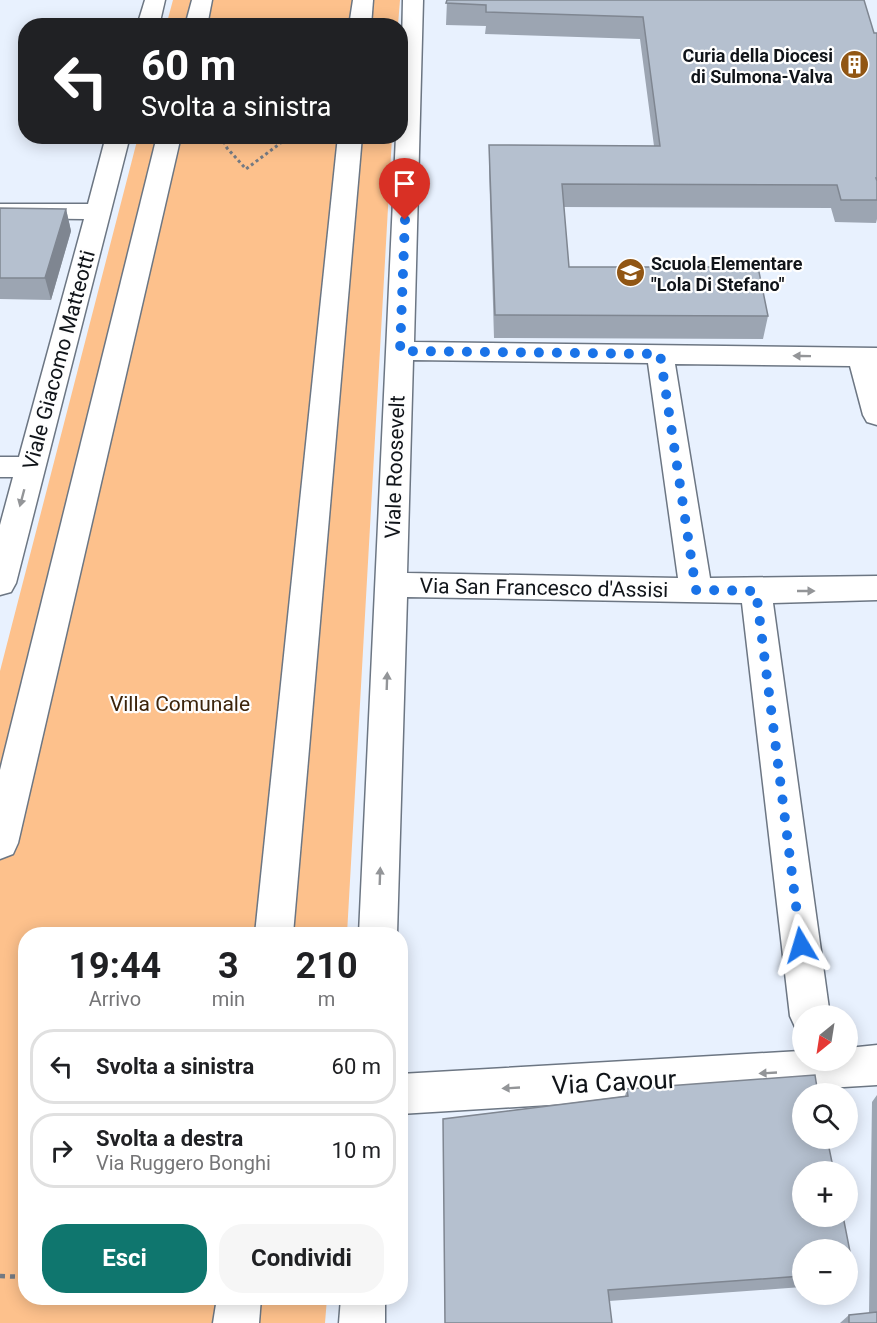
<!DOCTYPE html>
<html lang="it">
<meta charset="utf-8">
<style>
body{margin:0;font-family:Roboto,sans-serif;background:#f6f6f6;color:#202124;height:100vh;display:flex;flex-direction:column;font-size:22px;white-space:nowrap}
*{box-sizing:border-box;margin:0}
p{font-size:20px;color:#757577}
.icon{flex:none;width:33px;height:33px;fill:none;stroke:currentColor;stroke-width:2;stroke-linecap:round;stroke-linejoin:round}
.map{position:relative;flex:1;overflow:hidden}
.drawer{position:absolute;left:18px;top:927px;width:390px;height:378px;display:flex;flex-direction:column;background:#fff;border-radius:24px;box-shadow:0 3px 15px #0003}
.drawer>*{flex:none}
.top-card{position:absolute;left:18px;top:18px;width:390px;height:126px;border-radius:24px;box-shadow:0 3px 15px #0003;background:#202124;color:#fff;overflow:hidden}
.needle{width:39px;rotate:210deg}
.controls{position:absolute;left:792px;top:1005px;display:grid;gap:12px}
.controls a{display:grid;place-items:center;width:66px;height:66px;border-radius:50%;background:#fff;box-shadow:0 3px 15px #0003;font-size:30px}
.pin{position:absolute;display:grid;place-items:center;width:51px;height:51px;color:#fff;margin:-62px -26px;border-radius:50% 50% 50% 0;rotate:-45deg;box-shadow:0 0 6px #0007}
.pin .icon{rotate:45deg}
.me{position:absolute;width:66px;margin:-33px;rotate:353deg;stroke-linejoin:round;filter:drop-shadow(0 0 4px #0008)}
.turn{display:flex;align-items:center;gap:21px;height:126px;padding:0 24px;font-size:27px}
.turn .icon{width:78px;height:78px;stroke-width:2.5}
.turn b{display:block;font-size:42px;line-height:51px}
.eta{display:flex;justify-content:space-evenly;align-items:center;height:102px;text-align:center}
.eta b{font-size:36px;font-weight:700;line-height:42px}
.primary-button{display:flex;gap:12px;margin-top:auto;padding:12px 24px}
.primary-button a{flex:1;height:69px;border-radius:24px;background:#0f766e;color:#fff;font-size:24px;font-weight:700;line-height:69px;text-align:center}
.primary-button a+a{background:#f6f6f6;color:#202124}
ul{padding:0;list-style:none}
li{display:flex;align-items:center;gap:18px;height:75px;margin:0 12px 9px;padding:0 12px;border:3px solid #e0e0e0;border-radius:24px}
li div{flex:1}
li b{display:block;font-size:22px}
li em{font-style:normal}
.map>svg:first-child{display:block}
</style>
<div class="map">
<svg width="877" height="1323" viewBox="0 0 877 1323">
<rect width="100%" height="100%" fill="#e8f1fe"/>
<g fill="#fdc18c">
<polygon points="173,0 400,0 398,25 166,26"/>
<polygon points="138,137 392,137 347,934 26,934 26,1298 327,1298 325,1323 0,1323 0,671"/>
</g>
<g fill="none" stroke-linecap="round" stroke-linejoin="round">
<defs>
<g id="minor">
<polygon points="145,0 165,0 159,26 137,26"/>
<polygon points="192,0 212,0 207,26 185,26"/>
<polygon points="353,0 373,0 371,26 349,26"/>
<path d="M403,0H423L414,342L877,348V425L867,422L863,415L850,366L675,364L710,578L877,576V600L773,603L830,1016H802V1032L796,1029L790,1016L742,603L407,597L397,934H359L396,136H400ZM413,360L648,363L678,578L407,573Z"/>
<polygon points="106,136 130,136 16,583 11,592 0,595 0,525 13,477 0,477 0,457 19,457 84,219 0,218 0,204 88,204"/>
<polygon points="157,136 181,136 18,843 13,854 0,859 0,770"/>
<polygon points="338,136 362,136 293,934 255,934"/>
<polygon points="877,1045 877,1085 400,1114 400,1074 800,1051 802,1046 802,1060 848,1060 848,1048"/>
<polygon points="217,1298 261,1298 259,1323 213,1323"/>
<polygon points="341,1298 385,1298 385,1323 339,1323"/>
</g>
</defs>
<use href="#minor" stroke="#6c7683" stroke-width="3"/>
<polyline stroke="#747a83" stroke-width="3" stroke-dasharray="3 3" stroke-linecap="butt" points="221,136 227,148 246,169 290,136"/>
<polyline stroke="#747a83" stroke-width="4.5" stroke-dasharray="5 5" stroke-linecap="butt" points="0,1276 26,1277"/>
<use href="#minor" fill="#fff" fill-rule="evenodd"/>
</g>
<g fill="#9ca5b2">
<polygon points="447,0 877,33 877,219 876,223 835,222 831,208 563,207 569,267 768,316 763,339 494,338 489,168 489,145 654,146 640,39 485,34 486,26 446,25"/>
<polygon points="0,208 66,209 71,231 51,300 0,299"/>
<polygon points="815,1075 818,1094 802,1094 802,1138 827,1138 834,1172 802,1172 802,1216 843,1216 854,1272 848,1279 848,1250 802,1250 802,1287 609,1301 612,1323 445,1323 443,1119 625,1096 627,1089"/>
<polygon points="877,1095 877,1323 840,1323 849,1315 869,1313 872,1102"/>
</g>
<polygon fill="#7f8691" points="66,209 71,231 51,300 45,278"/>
<g fill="#b5c0cf" stroke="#7f8691" stroke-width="1.5">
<polygon points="447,0 864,0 874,33 877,33 877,178 876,178 877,181 877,200 841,200 837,185 562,184 569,267 758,267 768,316 495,315 489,145 660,146 643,17 486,12 486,5 446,3"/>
<polygon points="0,208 66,209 45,278 0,278"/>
<polygon points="815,1075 818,1094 802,1094 802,1138 827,1138 834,1172 802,1172 802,1216 843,1216 854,1272 848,1273 848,1250 802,1250 802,1276 608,1290 612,1323 445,1323 443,1119 628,1096 627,1089"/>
<polygon points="877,1312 877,1323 849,1323 849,1315"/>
</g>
<defs><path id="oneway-solid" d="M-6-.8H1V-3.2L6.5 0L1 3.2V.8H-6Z" transform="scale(1.5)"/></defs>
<g fill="#939598">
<use href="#oneway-solid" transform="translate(802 356) rotate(-179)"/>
<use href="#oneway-solid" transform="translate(22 498) rotate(105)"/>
<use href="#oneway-solid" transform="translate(806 591)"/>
<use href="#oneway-solid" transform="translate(387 681) rotate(-88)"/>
<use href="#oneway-solid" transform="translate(380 876) rotate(-88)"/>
<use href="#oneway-solid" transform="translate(768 1073) rotate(177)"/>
<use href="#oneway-solid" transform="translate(511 1088) rotate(177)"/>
</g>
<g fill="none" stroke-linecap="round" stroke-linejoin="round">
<polyline stroke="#1a73e8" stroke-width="10" stroke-dasharray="0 18" points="405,220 400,351 660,354 696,590 756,591 801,945"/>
</g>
<defs>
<symbol id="building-disc" viewBox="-11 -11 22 22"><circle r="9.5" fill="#915614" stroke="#fefefe"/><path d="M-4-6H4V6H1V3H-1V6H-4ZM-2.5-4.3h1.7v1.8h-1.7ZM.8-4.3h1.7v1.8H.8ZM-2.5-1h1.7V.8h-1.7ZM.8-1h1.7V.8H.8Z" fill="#fff"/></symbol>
<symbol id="school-disc" viewBox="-11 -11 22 22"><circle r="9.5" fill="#915614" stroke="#fefefe"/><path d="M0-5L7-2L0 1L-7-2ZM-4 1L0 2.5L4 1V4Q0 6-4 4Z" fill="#fff"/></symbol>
</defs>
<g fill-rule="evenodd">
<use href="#building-disc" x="838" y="48" width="33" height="33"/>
<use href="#school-disc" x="614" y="256" width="33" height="33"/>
</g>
<g text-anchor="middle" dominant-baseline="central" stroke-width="4.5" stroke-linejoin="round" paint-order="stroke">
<g font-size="18" font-weight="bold" fill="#101419" stroke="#fefefe" text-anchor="end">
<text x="833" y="55">Curia della Diocesi<tspan x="833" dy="21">di Sulmona-Valva</tspan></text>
<text x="651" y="263" text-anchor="start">Scuola Elementare<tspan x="651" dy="21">"Lola Di Stefano"</tspan></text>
</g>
<g font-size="21" fill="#101419" stroke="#fefefe">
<text transform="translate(59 360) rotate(-75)">Viale Giacomo Matteotti</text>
<text transform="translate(395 467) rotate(-88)">Viale Roosevelt</text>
<text transform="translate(544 588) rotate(1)">Via San Francesco d'Assisi</text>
</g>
<g font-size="21" fill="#3c240b" stroke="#fefefe">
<text x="180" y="704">Villa Comunale</text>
</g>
<g font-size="26" fill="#101419" stroke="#fefefe">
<text transform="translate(614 1082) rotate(-3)">Via Cavour</text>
</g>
</g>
</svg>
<div class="controls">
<a><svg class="needle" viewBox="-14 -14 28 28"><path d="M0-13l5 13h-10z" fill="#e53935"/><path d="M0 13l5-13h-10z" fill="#757577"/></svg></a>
<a><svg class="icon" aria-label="search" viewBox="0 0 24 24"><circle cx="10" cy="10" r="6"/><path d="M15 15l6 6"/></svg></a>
<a>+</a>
<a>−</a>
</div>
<div class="pin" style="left:405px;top:220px;background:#d93025"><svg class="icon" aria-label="arrive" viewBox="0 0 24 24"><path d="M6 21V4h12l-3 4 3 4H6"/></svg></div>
<svg class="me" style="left:801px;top:945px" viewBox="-20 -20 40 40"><path d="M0-17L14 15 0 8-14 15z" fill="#1a73e8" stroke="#fff" stroke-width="4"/></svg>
<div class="top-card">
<div class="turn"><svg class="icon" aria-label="left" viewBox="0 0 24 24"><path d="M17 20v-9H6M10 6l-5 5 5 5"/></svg><div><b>60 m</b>Svolta a sinistra</div></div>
</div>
<section class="drawer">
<div class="eta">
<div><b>19:44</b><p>Arrivo</p></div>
<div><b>3</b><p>min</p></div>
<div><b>210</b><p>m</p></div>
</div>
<ul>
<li><svg class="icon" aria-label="left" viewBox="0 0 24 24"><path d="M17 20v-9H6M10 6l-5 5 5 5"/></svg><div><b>Svolta a sinistra</b></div><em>60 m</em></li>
<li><svg class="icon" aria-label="right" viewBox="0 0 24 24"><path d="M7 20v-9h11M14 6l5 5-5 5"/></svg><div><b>Svolta a destra</b><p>Via Ruggero Bonghi</p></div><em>10 m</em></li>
</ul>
<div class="primary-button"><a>Esci</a><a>Condividi</a></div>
</section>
</div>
